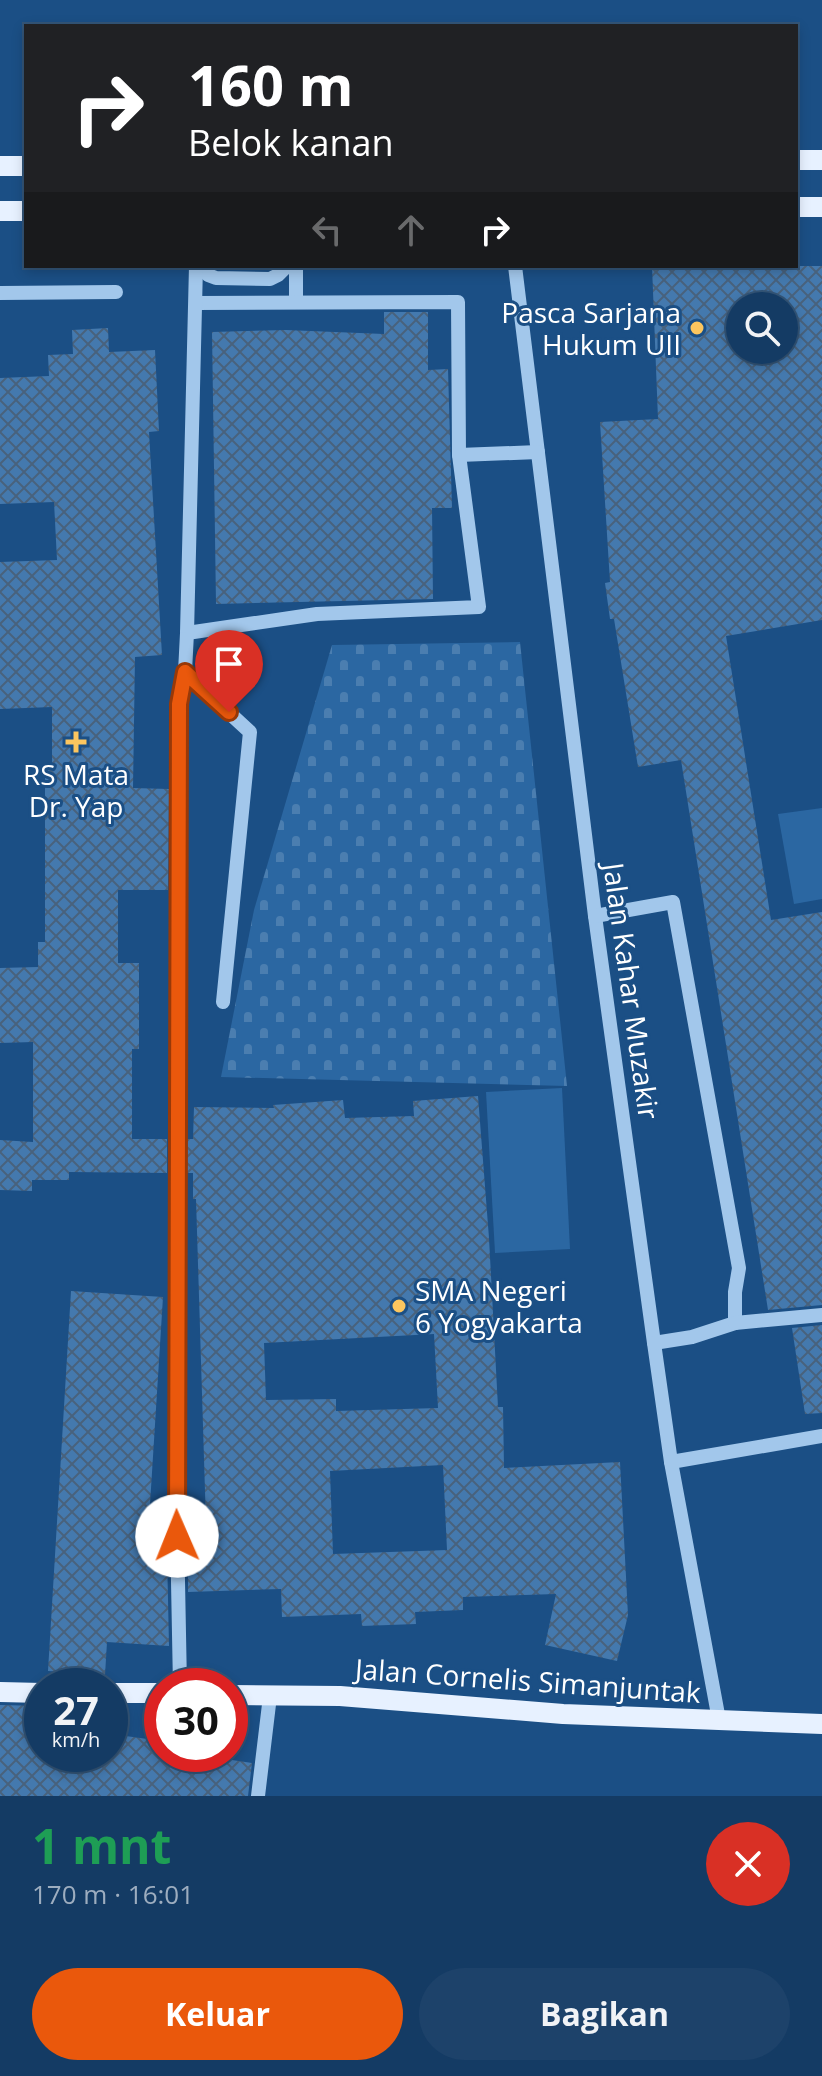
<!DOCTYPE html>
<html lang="id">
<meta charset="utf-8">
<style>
body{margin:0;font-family:"Open Sans",sans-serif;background:#1d426a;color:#f1f3f6;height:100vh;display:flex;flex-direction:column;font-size:30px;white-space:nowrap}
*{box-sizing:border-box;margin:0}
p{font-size:26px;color:#9dadbf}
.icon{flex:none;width:44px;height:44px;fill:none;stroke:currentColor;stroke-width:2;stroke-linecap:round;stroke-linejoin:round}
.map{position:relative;height:1796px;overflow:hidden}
.drawer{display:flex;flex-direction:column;background:#143b64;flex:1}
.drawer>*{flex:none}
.guide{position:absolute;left:24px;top:24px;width:774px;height:244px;border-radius:0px;box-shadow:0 4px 12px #0003,0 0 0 2px #335578;background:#202124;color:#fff;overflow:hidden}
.fabs{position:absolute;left:726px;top:292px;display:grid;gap:16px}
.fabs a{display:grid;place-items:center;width:72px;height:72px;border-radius:50%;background:#143b64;box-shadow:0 4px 12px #0003,0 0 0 2px #335578;font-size:40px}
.speed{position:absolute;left:24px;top:1668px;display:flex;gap:16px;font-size:40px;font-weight:700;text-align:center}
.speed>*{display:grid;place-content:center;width:104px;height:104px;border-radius:50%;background:#143b64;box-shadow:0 4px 12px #0003,0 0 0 2px #335578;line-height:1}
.speed small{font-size:20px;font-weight:400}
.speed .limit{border:12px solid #d22;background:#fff;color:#111}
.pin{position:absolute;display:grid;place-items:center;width:68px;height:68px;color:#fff;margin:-82px -34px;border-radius:50% 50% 50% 0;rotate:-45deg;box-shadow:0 0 8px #0007}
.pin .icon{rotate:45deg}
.me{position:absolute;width:88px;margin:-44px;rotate:359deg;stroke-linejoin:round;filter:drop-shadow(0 0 6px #0008)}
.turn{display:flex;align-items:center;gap:28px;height:168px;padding:0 32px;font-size:36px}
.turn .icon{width:104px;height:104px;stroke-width:2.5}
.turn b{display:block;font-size:56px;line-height:68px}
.lanes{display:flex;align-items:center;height:76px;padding:0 32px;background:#0003;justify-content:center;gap:40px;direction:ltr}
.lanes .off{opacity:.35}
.round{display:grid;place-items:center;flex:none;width:84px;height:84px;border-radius:42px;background:#1d426a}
.overview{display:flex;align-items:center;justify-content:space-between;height:136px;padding:0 32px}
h1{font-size:48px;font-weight:700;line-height:60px;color:#1e9e55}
.action{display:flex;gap:16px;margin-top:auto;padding:16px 32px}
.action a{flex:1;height:92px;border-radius:48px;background:#ea580c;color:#fff;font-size:32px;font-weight:700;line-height:92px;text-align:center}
.action a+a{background:#1d426a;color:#f1f3f6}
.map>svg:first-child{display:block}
</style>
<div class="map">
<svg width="822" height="1796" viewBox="0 0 822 1796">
<defs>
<pattern id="cemetery-stones" width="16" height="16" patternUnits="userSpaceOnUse" patternTransform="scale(2)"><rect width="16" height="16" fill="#2b67a2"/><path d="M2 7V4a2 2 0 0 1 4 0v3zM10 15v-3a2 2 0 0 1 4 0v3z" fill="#4b7eb0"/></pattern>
<pattern id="building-cross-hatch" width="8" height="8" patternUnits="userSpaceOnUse" patternTransform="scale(2)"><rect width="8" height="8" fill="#4479ae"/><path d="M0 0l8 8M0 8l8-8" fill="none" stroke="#48627d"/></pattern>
</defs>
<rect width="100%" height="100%" fill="#1b4f85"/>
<polygon fill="url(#cemetery-stones)" points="520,642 567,1086 221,1077 254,910 332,645"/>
<g fill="#2b67a2">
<polygon points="822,808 822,899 794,904 778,814"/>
<polygon points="562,1088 570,1249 495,1253 486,1092"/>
</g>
<g fill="url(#building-cross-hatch)" fill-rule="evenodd">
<path d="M652,266H822V620L726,636L771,920L822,912V1305L768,1310L681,760L638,767L614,619H610L605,583L610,582L600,422L658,419ZM740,306H784V350H740Z"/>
<polygon points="384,312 428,312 428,370 448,369 452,508 432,508 433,599 216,604 212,332 286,330 384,334"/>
<polygon points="108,328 109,352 155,350 159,431 149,432 162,655 135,657 133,788 169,789 168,890 118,890 118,963 139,963 139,1049 132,1049 132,1139 167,1139 167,1173 69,1172 69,1180 32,1180 32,1191 0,1190 0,1140 33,1142 33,1042 0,1043 0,968 38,967 38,942 45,942 45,764 52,764 52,707 0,709 0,562 57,560 54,502 0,504 0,378 49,376 48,355 73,354 72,330"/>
<path d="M478,1096L489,1238L498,1407H503L504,1468L620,1462L628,1615L617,1661L545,1645L556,1594L463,1597V1610L415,1612L416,1624L362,1626L361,1614L282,1617L281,1589L188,1592V1555L207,1556L196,1199H193V1173H187V1139H193L194,1107L274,1108L273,1105L343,1100L345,1118L414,1116L413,1101ZM434,1334L438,1408L336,1411V1399L266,1400L264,1343ZM443,1465L447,1550L333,1554L330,1471Z"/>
<polygon points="71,1291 163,1297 147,1552 167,1553 169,1646 107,1642 105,1675 48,1671"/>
<polygon points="822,1325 822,1413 805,1414 792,1328"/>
<polygon points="0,1705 42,1706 42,1754 110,1754 111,1734 162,1741 162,1754 213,1754 212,1757 252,1763 248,1796 0,1796"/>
</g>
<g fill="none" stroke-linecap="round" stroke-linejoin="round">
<g stroke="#a2c7eb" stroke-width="14">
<polyline points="201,266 208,275 216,278 270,279 278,275 287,266"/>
<polyline points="296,266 296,302"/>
<polyline points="515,266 595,916 654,1343 671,1462 719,1720"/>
<polyline points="0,293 116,292"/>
<polyline points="459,455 538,452"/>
<polyline points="187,633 317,614 479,607 459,455 458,302 196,303"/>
<polyline points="185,672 250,732 223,1002"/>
<polyline points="595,916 673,902 739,1268 735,1292 735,1323 692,1337 654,1343"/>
<polyline points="735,1323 822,1315"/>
<polyline points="671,1462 822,1436"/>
<polyline points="180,1686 176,1476 179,704 185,672 187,633 196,266"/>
<polyline points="258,1796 270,1696"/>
</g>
<g stroke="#e7f1ff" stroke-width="20">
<polyline points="796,160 822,160"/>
<polyline points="0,166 26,166"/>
<polyline points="796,207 822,207"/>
<polyline points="0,211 26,211"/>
<polyline points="0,1692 42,1693"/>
<polyline points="110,1693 162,1693"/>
<polyline points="230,1695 340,1696 563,1714 822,1724"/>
</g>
</g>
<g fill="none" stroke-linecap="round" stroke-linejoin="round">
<defs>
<polyline id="route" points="177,1536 179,704 185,672 229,712"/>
</defs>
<use href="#route" stroke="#983908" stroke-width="20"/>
<use href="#route" stroke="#ea580c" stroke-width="14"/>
</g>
<g fill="#fcc65f" stroke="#1b4f85" stroke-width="3">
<circle cx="697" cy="328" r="8"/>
<path d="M72 730h8v8h8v8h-8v8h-8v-8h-8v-8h8z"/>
<circle cx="399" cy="1306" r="8"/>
</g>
<g text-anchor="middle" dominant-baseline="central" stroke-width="6" stroke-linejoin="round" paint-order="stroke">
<g font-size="28" fill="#fff" stroke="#1b4f85" text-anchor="end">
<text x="681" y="312">Pasca Sarjana<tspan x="681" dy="32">Hukum UII</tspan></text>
<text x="76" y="774" text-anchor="middle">RS Mata<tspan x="76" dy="32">Dr. Yap</tspan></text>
<text x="415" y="1290" text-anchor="start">SMA Negeri<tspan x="415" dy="32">6 Yogyakarta</tspan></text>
</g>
<g font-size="28" fill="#fff" stroke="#1b4f85">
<text transform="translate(632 991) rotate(82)">Jalan Kahar Muzakir</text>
<text transform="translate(528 1680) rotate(4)">Jalan Cornelis Simanjuntak</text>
</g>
</g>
</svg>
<div class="fabs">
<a><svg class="icon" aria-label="search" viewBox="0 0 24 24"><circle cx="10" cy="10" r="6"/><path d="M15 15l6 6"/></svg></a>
</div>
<div class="speed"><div>27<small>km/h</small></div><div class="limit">30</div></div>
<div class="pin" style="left:229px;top:712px;background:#d93025"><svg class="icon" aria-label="arrive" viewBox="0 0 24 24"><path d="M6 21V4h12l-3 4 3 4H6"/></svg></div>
<svg class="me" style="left:177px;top:1536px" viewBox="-20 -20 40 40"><circle r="19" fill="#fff"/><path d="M0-13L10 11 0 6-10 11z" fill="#ea580c"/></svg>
<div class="guide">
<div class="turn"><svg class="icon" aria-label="right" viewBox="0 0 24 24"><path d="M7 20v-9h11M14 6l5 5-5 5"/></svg><div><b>160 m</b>Belok kanan</div></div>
<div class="lanes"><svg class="icon off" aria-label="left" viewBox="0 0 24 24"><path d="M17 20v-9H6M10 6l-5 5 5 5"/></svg><svg class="icon off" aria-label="ahead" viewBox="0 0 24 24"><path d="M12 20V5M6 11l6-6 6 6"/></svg><svg class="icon" aria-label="right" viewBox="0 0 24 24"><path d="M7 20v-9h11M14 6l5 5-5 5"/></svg></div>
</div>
</div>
<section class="drawer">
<div class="overview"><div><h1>1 mnt</h1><p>170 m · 16:01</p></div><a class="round" style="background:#d93025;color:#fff"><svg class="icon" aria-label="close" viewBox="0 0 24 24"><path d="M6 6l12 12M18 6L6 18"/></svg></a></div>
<div class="action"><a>Keluar</a><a>Bagikan</a></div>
</section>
